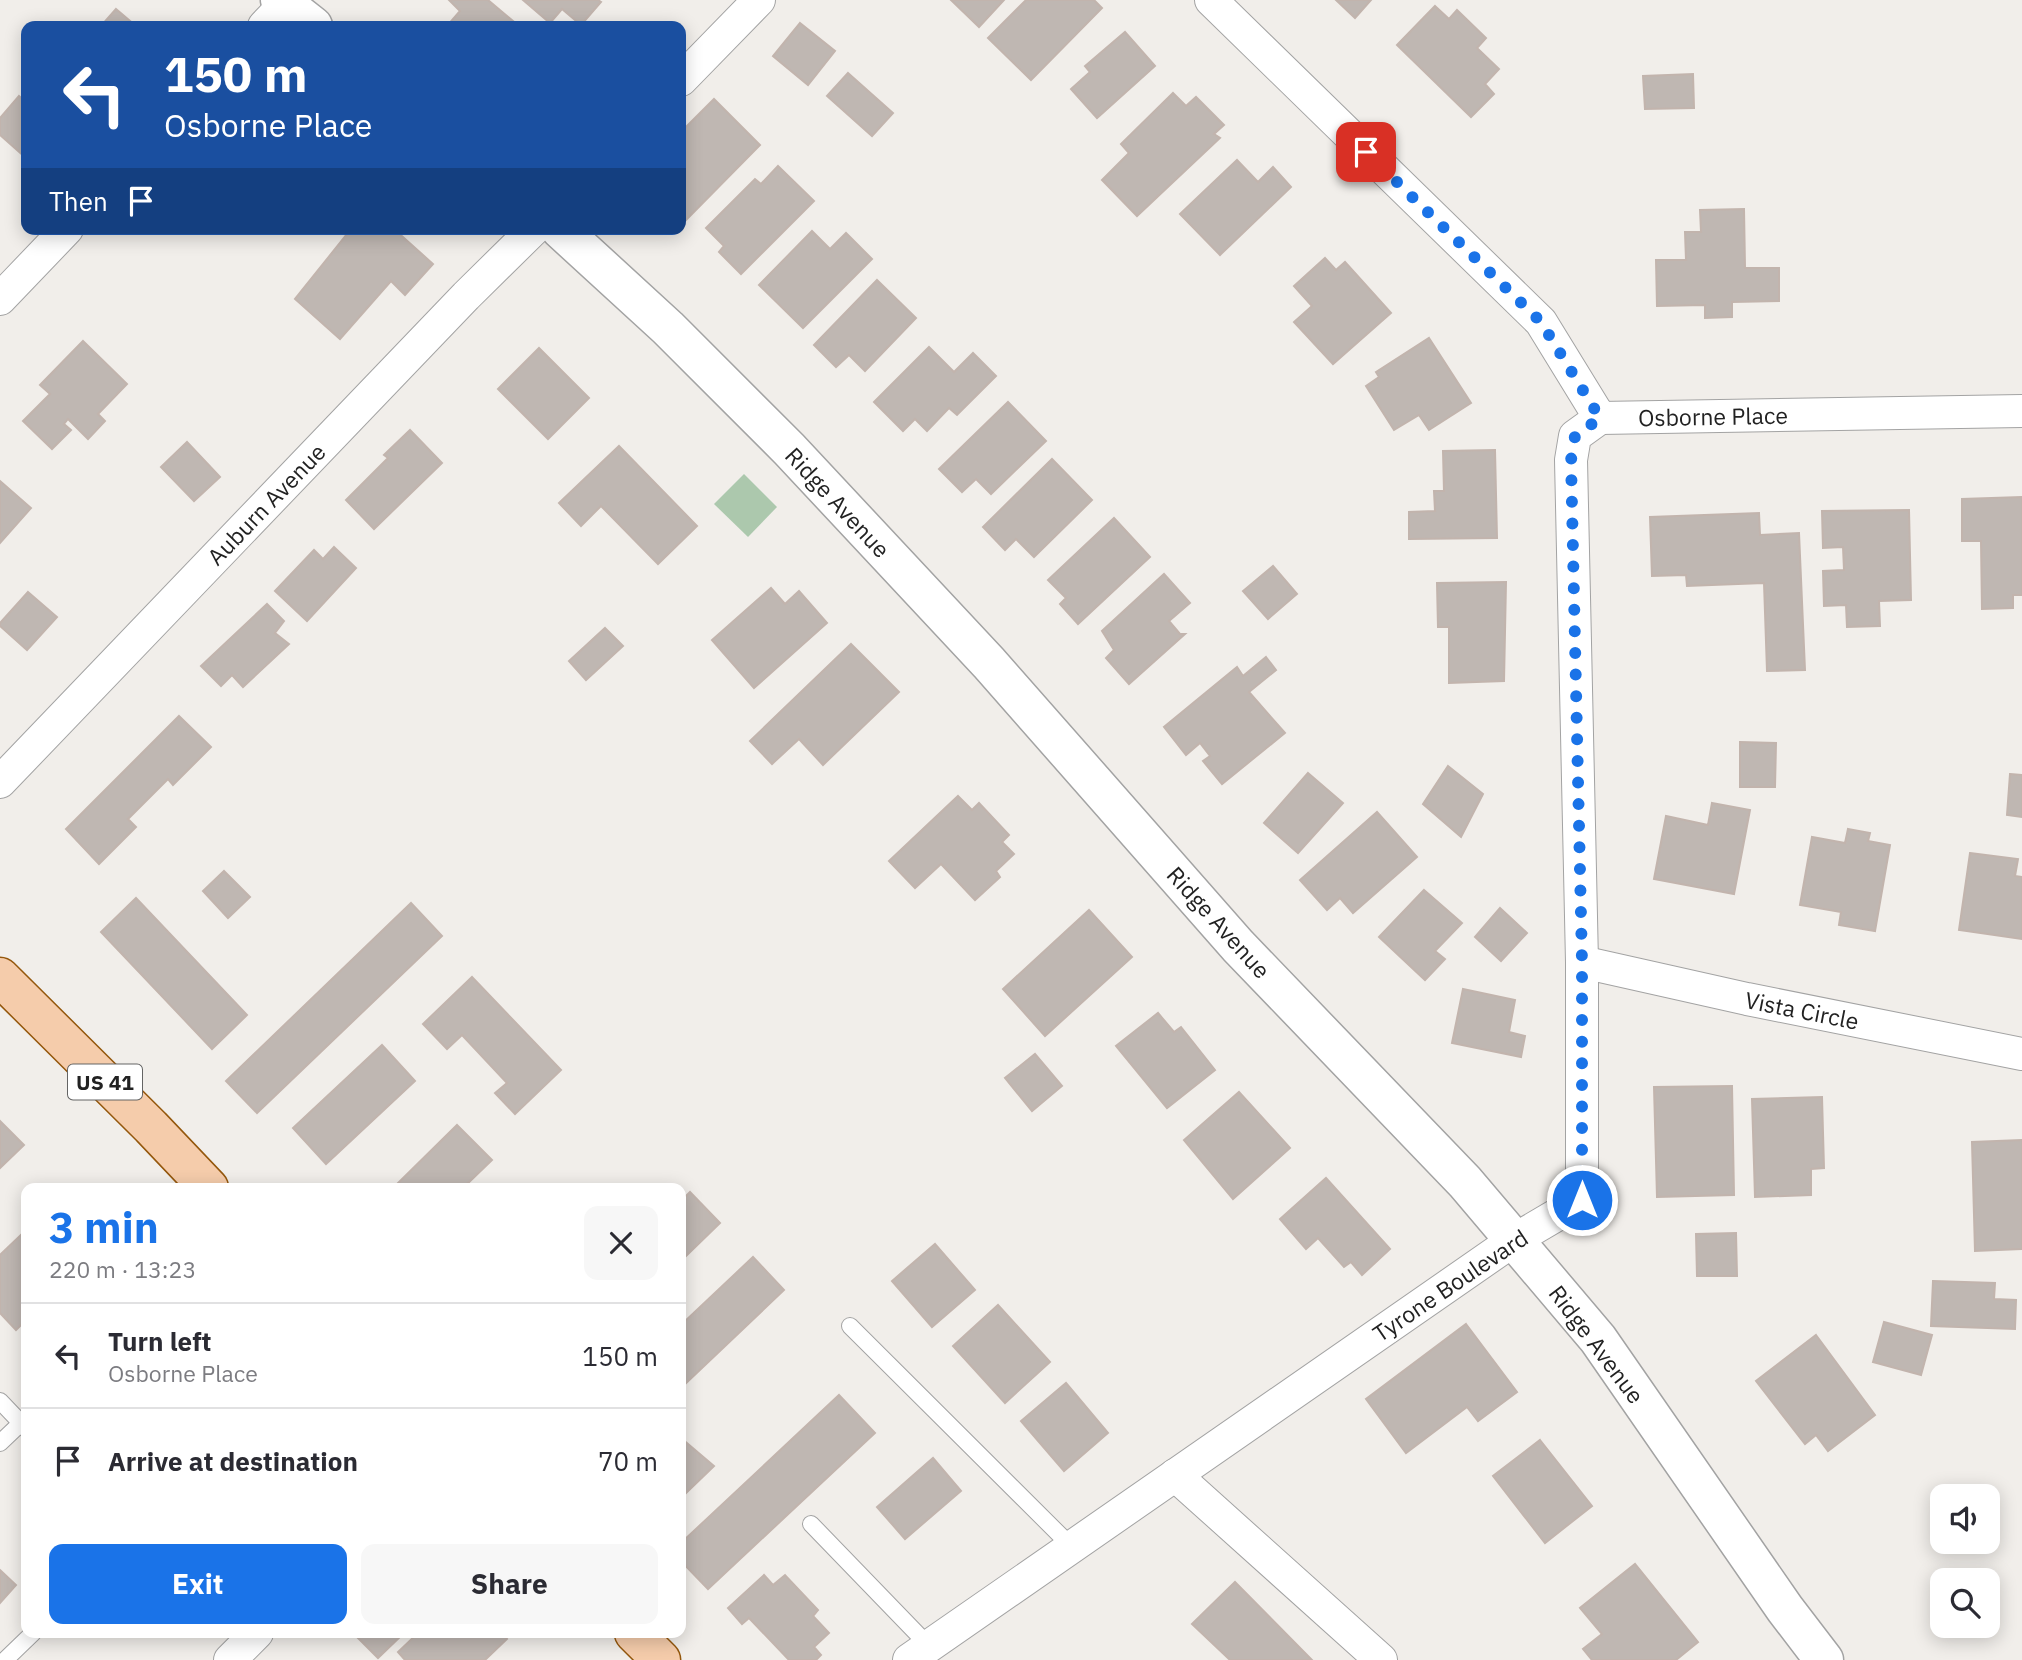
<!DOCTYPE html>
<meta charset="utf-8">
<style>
body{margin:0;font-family:"IBM Plex Sans",sans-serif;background:#f7f7f7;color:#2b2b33;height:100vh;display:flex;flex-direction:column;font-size:26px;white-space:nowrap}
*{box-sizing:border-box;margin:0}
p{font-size:23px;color:#7c7c81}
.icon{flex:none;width:38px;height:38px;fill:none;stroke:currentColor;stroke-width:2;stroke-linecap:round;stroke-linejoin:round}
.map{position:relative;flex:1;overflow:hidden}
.details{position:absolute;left:21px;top:1183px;width:665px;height:455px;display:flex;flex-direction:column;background:#fff;border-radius:14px;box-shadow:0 4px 18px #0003}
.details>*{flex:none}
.hud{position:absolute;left:21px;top:21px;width:665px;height:214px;border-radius:14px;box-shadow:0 4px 18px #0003;background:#1a4fa0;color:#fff;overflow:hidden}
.controls{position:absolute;left:1930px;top:1484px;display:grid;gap:14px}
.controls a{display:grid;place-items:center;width:70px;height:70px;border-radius:14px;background:#fff;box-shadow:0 4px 18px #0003;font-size:35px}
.pin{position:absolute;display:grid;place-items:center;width:60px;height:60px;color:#fff;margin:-30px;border-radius:14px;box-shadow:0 4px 10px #0006}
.me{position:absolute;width:77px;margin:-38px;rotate:0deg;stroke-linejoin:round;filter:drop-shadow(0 0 5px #0008)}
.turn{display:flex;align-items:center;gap:24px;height:147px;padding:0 28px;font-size:32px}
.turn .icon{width:91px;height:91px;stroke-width:2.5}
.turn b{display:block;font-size:49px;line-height:60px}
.then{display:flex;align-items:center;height:66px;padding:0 28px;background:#0003;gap:14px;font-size:26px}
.round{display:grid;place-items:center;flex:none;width:74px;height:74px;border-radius:14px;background:#f7f7f7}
.summary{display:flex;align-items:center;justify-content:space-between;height:119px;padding:0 28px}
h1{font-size:42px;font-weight:700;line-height:52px;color:#1a73e8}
.button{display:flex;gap:14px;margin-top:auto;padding:14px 28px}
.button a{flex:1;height:80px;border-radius:14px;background:#1a73e8;color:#fff;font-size:28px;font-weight:700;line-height:80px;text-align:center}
.button a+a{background:#f7f7f7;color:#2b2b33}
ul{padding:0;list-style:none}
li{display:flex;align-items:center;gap:21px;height:105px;padding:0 28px;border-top:2px solid #e1e1e2}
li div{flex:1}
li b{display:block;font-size:26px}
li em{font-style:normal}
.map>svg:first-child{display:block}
</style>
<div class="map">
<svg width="2022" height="1660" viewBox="0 0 2022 1660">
<rect width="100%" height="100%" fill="#f1eeea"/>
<polygon fill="#acc8ad" points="744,474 777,507 748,537 714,504"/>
<g fill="#bfb7b2" stroke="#c2b4ad" stroke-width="2">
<polygon points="488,0 519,26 447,26 460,11 449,0"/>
<polygon points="523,0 598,0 601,2 581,25 562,9 550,23"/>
<polygon points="951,0 1004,0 979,27"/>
<polygon points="1026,0 1094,0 1102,8 1031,80 988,38"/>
<polygon points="1336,0 1371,0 1355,18"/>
<polygon points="1435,6 1449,19 1457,10 1486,38 1477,48 1499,69 1485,84 1494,94 1471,117 1397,45"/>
<polygon points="116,9 136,26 101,26"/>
<polygon points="800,23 835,51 808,85 773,56"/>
<polygon points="1125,32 1155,66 1097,118 1071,89 1090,72 1085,66"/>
<polygon points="848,73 893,113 872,136 827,96"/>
<polygon points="1693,74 1694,108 1645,109 1643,76"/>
<polygon points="1173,93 1186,106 1196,97 1224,125 1214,134 1220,138 1137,216 1102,180 1129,153 1121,144"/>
<polygon points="19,96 26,102 26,158 0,135 0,118"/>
<polygon points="714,99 760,145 684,222 681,219 681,132"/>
<polygon points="1237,160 1258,182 1273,167 1291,187 1220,255 1180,214"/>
<polygon points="778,166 814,201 741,274 719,252 724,246 706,228 755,179 761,184"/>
<polygon points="1744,209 1745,268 1779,268 1779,301 1732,302 1732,317 1705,318 1705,305 1657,306 1656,260 1686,260 1685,232 1701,232 1700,210"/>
<polygon points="351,229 394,229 433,264 405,295 391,281 340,339 295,299"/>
<polygon points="812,231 830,249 846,233 872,259 803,328 759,285"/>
<polygon points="1325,258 1336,270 1345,262 1391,313 1333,364 1294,322 1312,306 1294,286"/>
<polygon points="877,280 916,318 865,371 849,355 836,367 814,345"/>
<polygon points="1429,338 1471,403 1429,430 1419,415 1394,430 1366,386 1379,377 1376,372"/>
<polygon points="83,341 127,384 98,414 105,421 88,439 68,419 64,424 71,430 52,449 23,421 50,394 40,385"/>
<polygon points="929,347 954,372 973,353 996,376 957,415 949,408 927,431 915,419 903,431 874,402"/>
<polygon points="539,348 589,398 548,439 498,389"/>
<polygon points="1008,402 1046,441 991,494 976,479 962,492 939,469"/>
<polygon points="410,430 442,463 374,529 346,500 388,458 384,455"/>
<polygon points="187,442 220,477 194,501 161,467"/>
<polygon points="619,446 697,526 658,564 601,506 581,526 559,503"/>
<polygon points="1495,450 1497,538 1409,539 1409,512 1435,511 1434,491 1444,491 1443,451"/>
<polygon points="1052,459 1092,500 1034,557 1016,539 1005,550 983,527"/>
<polygon points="0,481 31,508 0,543"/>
<polygon points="2022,497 2022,595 2013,595 2013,608 1982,609 1981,541 1962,541 1962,499"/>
<polygon points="1909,510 1911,600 1879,601 1880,626 1847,627 1846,605 1824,606 1823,571 1844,570 1843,547 1823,548 1822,511"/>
<polygon points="1759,513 1760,535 1799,533 1805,670 1767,671 1764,583 1687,586 1686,575 1652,576 1650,517"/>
<polygon points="1114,518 1150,557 1078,624 1060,604 1066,598 1048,580"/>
<polygon points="334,547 356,568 307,621 275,591 314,550 323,559"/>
<polygon points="1273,566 1297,594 1268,619 1243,591"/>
<polygon points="1164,574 1190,603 1169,621 1180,634 1185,634 1129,684 1106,658 1114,650 1102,631"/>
<polygon points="1506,582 1504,681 1449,683 1449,627 1438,627 1437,583"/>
<polygon points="771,588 785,604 799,591 827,623 754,688 712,640"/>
<polygon points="28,592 57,617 27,650 0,626 0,623"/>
<polygon points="267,604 284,621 275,633 289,644 243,687 232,675 221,686 201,666"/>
<polygon points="605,628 623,646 586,680 569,661"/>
<polygon points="851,644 899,692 823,765 799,739 772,764 750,741"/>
<polygon points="1266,657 1276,670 1249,692 1285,733 1222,784 1203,761 1210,756 1200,743 1186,755 1164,727 1237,667 1243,676"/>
<polygon points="179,716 211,747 173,785 168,779 128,819 136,827 99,864 66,829"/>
<polygon points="1740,742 1776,743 1775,787 1740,787"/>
<polygon points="1448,766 1483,794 1461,837 1423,804"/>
<polygon points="1308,773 1343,803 1298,853 1264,823"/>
<polygon points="2010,774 2022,775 2022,817 2007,815"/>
<polygon points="958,796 972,810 979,803 1009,835 1002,842 1014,854 996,871 1000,877 975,900 941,864 915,888 889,861"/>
<polygon points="1712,803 1750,810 1734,894 1654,879 1666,816 1708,825"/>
<polygon points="1377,812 1417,857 1353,913 1340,898 1327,910 1300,880"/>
<polygon points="1848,829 1870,833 1868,841 1890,845 1875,931 1839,925 1841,912 1800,905 1812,837 1845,843"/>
<polygon points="1970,853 2018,859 2015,876 2022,877 2022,939 1959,930"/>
<polygon points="224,871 250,897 228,918 203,891"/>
<polygon points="1424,890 1462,923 1435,951 1445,959 1425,980 1379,937"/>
<polygon points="136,898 247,1015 212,1049 101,932"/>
<polygon points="411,903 442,936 257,1113 226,1081"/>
<polygon points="1500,908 1527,933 1501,961 1475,937"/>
<polygon points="1089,910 1132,957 1045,1036 1003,989"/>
<polygon points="472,977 561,1070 515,1114 495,1093 507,1083 462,1035 447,1049 423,1024"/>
<polygon points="1463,989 1515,1000 1509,1032 1525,1036 1521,1057 1452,1043"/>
<polygon points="1158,1013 1174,1032 1181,1027 1215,1070 1167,1108 1116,1046"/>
<polygon points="382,1045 415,1081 326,1164 293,1128"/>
<polygon points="1035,1054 1062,1086 1032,1111 1005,1078"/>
<polygon points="1732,1086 1734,1195 1657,1197 1654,1087"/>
<polygon points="1239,1092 1290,1148 1233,1199 1184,1140"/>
<polygon points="1822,1097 1824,1168 1811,1169 1811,1195 1755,1197 1752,1099"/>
<polygon points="0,1121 24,1145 0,1168"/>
<polygon points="457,1125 492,1160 463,1188 393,1188"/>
<polygon points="2022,1140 2022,1249 1975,1251 1972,1142"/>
<polygon points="1326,1178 1390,1249 1362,1275 1351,1262 1344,1267 1318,1238 1306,1249 1280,1219"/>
<polygon points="690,1192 720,1223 681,1261 681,1201"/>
<polygon points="26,1230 26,1320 16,1330 0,1313 0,1255"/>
<polygon points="1736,1233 1737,1276 1697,1276 1696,1234"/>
<polygon points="935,1244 975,1290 932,1327 892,1281"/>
<polygon points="753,1257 784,1290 681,1388 681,1325"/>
<polygon points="1933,1281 1995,1283 1994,1299 2016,1300 2015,1329 1931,1326"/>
<polygon points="998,1305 1050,1362 1005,1403 953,1346"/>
<polygon points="1884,1322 1932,1335 1921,1375 1873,1362"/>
<polygon points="1466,1324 1517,1392 1478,1421 1467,1407 1406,1453 1366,1399"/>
<polygon points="1816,1335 1875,1415 1828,1451 1816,1435 1805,1444 1756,1381"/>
<polygon points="1066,1383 1108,1433 1064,1471 1021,1421"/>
<polygon points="839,1395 875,1433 708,1589 681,1561 681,1543"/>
<polygon points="681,1438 714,1466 681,1498"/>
<polygon points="1540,1440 1592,1506 1545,1543 1493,1476"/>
<polygon points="933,1458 961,1491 905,1539 877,1507"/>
<polygon points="1635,1564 1698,1642 1676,1660 1592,1660 1583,1649 1602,1634 1580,1608"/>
<polygon points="0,1570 16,1585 0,1603"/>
<polygon points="764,1575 773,1585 785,1575 818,1610 813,1616 829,1633 814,1647 821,1655 816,1660 789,1660 749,1618 742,1624 728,1608"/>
<polygon points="1235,1582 1312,1660 1230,1660 1192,1624"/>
<polygon points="353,1633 404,1633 378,1658"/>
<polygon points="418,1633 502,1633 507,1639 485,1660 405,1660 398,1652"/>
</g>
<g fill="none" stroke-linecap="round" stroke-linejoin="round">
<defs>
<g id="service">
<polyline points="850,1326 1072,1547"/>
<polyline points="0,1401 21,1423"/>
<polyline points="0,1443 21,1423 26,1429"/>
<polyline points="811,1524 929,1646"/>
<polyline points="5,1660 33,1633"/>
</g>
<g id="minor">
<polyline points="1211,0 1541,322 1600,418 2022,411"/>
<polyline points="264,26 289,0"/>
<polyline points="681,80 759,0"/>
<polyline points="0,299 67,229"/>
<polyline points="0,782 466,296 534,229"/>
<polyline points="1582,962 1747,999 2022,1054"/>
<polyline points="1175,1475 1381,1660"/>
<polyline points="230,1660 257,1633"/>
<polyline points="909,1660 1514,1240 1582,1200 1582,962 1571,460 1575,436 1600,418"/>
</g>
<g id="tertiary">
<polyline points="280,0 313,26"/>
<polyline points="560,229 668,328 789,449 989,663 1238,946 1465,1182 1598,1339 1785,1609 1824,1660"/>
</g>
<g id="primary">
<polyline points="0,977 151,1127 209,1188"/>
<polyline points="634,1633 661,1660"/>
</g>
</defs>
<use href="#service" stroke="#a3a3a3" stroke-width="18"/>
<use href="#minor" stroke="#a3a3a3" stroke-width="34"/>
<use href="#tertiary" stroke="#a3a3a3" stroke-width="41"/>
<use href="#primary" stroke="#94570c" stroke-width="41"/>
<use href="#service" stroke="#fff" stroke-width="16"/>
<use href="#minor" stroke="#fff" stroke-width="32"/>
<use href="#tertiary" stroke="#fff" stroke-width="38"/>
<use href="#primary" stroke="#f5ccab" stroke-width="38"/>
</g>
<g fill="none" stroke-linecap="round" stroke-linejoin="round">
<polyline stroke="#1a73e8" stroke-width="12" stroke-dasharray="0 21.6" points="1366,152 1541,322 1600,418 1575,436 1571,460 1582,962 1582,1200"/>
</g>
<g text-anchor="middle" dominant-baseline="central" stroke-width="5" stroke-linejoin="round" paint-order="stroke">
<rect fill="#fff" stroke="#646464" stroke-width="2" x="68" y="1064.5" width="74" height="35" rx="5"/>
<g font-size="21" font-weight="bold" fill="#222">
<text x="105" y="1082">US 41</text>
</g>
<g font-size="23" fill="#222" stroke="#fff">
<text transform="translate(1713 416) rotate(-1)">Osborne Place</text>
<text transform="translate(838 502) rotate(47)">Ridge Avenue</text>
<text transform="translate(266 504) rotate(-46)">Auburn Avenue</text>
<text transform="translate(1219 922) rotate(48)">Ridge Avenue</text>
<text transform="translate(1802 1010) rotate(11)">Vista Circle</text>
<text transform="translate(1450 1285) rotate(-34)">Tyrone Boulevard</text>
<text transform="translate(1597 1344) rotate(53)">Ridge Avenue</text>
</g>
</g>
</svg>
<div class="controls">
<a><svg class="icon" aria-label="sound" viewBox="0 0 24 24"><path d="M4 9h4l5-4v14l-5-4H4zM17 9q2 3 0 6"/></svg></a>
<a><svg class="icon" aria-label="search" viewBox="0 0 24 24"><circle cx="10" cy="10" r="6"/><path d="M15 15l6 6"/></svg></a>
</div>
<div class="pin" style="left:1366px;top:152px;background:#d93025"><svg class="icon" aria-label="arrive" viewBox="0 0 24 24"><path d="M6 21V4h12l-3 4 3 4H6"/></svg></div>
<svg class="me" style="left:1582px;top:1200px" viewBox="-20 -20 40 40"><circle r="17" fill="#1a73e8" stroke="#fff" stroke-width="3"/><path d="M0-11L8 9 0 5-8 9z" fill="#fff"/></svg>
<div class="hud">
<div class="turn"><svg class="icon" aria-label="left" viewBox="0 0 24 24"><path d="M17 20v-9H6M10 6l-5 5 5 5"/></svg><div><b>150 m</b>Osborne Place</div></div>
<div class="then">Then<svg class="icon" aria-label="arrive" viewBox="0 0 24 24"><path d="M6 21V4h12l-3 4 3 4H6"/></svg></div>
</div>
<section class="details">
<div class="summary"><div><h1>3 min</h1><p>220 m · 13:23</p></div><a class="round"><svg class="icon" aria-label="close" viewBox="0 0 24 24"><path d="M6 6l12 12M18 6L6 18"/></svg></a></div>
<ul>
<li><svg class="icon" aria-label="left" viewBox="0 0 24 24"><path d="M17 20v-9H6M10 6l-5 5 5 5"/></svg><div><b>Turn left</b><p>Osborne Place</p></div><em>150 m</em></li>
<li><svg class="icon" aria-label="arrive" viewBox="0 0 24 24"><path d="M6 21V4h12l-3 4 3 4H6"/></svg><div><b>Arrive at destination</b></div><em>70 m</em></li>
</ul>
<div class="button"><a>Exit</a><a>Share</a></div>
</section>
</div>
